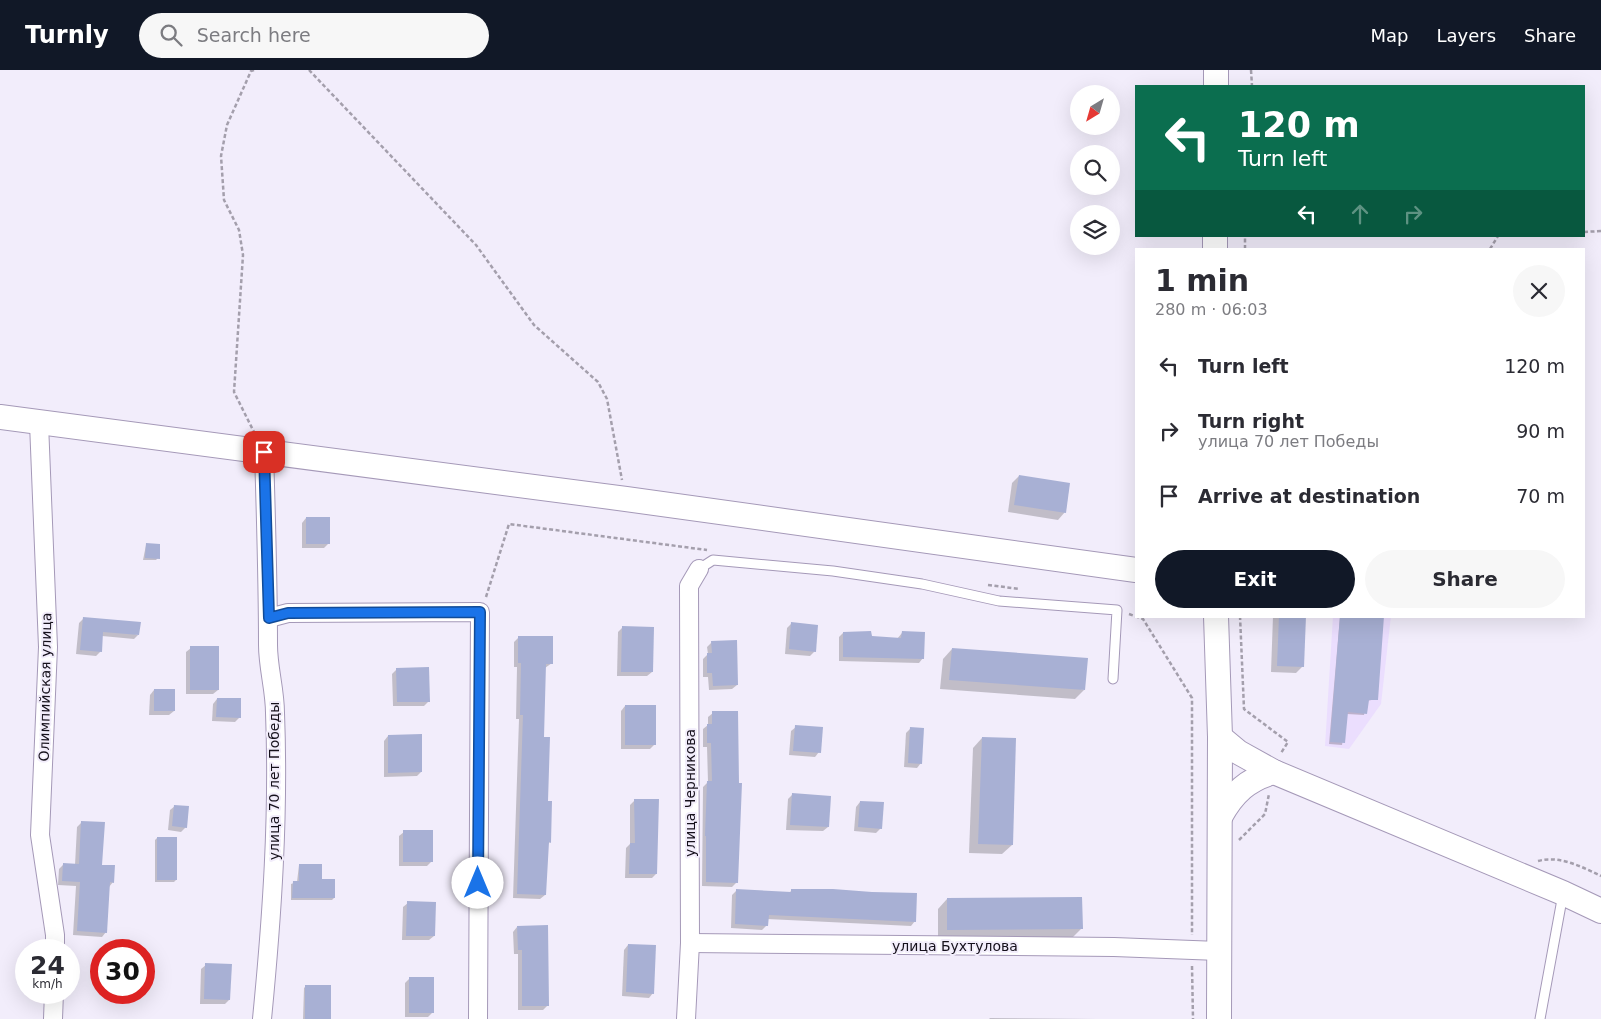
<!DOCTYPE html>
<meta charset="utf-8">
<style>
body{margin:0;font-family:"DejaVu Sans",sans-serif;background:#f7f7f7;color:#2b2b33;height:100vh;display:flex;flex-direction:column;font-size:19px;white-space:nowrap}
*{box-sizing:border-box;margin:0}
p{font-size:16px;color:#7c7c81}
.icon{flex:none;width:28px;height:28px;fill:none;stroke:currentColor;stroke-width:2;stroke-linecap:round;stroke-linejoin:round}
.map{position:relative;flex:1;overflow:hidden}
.details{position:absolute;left:1135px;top:178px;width:450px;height:370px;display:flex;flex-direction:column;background:#fff;border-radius:0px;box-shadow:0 5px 20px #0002}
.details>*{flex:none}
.hud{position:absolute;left:1135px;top:15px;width:450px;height:152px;border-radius:0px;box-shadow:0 5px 20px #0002;background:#0b6e4f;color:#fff;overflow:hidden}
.needle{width:32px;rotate:217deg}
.fabs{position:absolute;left:1070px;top:15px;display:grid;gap:10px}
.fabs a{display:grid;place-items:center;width:50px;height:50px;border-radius:50%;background:#fff;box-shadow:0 5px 20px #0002;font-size:25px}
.speed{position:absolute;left:15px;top:869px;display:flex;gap:10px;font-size:25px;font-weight:700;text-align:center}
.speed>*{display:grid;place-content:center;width:65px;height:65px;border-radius:50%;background:#fff;box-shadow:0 5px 20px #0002;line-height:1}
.speed small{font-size:12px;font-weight:400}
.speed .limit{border:8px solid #d22;background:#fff;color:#111}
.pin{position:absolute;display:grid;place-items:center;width:42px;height:42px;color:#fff;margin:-21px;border-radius:10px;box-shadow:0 2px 8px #0006}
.me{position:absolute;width:55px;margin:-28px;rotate:0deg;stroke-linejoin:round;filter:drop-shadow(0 0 4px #0008)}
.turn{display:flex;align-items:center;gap:18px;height:105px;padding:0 20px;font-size:22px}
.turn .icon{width:65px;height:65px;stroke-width:2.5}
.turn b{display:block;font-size:35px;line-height:42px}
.lanes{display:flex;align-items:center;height:48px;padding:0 20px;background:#0003;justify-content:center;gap:25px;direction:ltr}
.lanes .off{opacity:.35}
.round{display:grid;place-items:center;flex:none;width:52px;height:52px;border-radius:26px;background:#f7f7f7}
.head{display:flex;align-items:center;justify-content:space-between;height:85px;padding:0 20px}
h1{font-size:30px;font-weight:700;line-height:38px}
.primary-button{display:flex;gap:10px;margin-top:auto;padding:10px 20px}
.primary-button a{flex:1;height:58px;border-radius:30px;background:#111827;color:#fff;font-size:20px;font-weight:700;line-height:58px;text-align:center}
.primary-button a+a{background:#f7f7f7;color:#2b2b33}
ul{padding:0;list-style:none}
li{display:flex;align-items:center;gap:15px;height:65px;padding:0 20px}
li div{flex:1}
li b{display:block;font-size:19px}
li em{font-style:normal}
header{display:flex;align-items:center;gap:30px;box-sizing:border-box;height:70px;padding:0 25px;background:#111827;color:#fff}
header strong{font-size:24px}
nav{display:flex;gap:28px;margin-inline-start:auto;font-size:18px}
.search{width:350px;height:45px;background:#f7f7f7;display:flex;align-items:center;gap:12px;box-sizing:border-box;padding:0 18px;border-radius:28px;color:#7c7c81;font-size:19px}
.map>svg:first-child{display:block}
</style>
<header>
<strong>Turnly</strong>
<div class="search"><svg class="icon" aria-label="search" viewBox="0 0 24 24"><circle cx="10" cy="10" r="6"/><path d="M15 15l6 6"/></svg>Search here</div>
<nav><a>Map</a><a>Layers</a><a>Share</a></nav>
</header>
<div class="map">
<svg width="1601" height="949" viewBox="0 0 1601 949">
<rect width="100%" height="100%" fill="#f2edfb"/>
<polygon fill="#ebdefe" points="1333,546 1391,546 1381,634 1349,679 1325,676"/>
<g fill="#0003">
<polygon points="1019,406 1065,442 1058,450 1008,442 1012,413"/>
<polygon points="306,448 329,473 324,478 302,478 302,453"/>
<polygon points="146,475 158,488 156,490 143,490"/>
<polygon points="1273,546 1305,546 1303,596 1296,603 1271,602"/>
<polygon points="1340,546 1376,629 1367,631 1364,645 1347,644 1342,675 1329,674"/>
<polygon points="84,548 138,565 134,569 102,566 101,581 96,586 76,584 79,553"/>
<polygon points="792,553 815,581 810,586 785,584 787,558"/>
<polygon points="623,557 652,602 647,606 617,606 618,562"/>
<polygon points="843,563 870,568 897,569 902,563 923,588 919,593 839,591 839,567"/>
<polygon points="519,567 552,593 545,598 543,668 550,772 548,774 545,825 540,829 513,828 519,649 516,649 517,597 514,597 514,572"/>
<polygon points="712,572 737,615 732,619 709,620 708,607 703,607 703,589 708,584 707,577"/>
<polygon points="191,578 218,620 213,624 186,624 186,582"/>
<polygon points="952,579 1084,620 1075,629 940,619 943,589"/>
<polygon points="397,599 429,631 424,636 393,636 392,604"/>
<polygon points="154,620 174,641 169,645 149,645 150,625"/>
<polygon points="217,629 240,647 235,652 212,651 213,634"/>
<polygon points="625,636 655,674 650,679 621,679 621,641"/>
<polygon points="713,643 736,813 732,817 702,816 703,717 708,712 707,677 703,677 703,659 708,655 708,647"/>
<polygon points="796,657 819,682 815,687 789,685 791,661"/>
<polygon points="911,658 921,693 917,698 904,697 906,663"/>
<polygon points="388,666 421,702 417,706 384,707 384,671"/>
<polygon points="982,668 1012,775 1002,784 969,783 973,678"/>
<polygon points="792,725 828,757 823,761 786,760 788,729"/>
<polygon points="635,730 656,804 652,808 625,808 626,778 630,774 630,735"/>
<polygon points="860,732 881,758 876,763 854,761 856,737"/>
<polygon points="175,736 186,757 181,762 168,760 170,740"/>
<polygon points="82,752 101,796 113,812 109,817 106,862 102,867 73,865 76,816 58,815 59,799 63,795 75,795 77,757"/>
<polygon points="404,762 432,791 427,796 399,796 399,766"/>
<polygon points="157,768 176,810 174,812 155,812 155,770"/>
<polygon points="299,795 320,810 334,828 332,830 291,830 291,814 297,812"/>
<polygon points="737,820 789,823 792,820 915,851 911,856 767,849 767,855 762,860 731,858 732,825"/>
<polygon points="947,829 1082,858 1072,868 938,869 938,839"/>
<polygon points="408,833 434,866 429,870 402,870 403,837"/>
<polygon points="517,857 548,935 543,940 518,940 518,884 514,884 513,862"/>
<polygon points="628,875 653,923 649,928 622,926 624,880"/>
<polygon points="206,895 229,930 225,934 200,934 201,899"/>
<polygon points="409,909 433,942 428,947 405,947 405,913"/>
<polygon points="306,916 330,949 303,949 304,918"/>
<polygon points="990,948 1098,949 989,949"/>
</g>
<g fill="#a8b0d4">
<polygon points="1019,405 1070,413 1066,443 1014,435"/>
<rect x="306" y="447" width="24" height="27"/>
<polygon points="146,473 160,474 160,489 145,488"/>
<polygon points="1279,546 1306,546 1304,597 1277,596"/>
<polygon points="1340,546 1384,546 1378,630 1369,630 1367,644 1348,642 1345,673 1330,672"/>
<polygon points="83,547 141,552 139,565 103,562 102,582 80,580"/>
<polygon points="791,552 818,555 816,582 789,579"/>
<polygon points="622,556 654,557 653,602 621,602"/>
<polygon points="871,561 872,566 901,568 902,561 925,562 924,589 843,587 843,562"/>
<polygon points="518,566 553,566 553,594 546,594 544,667 550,667 548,731 552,731 551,773 549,772 546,825 517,824 523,645 520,645 521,593 518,593"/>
<polygon points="737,570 738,615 713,616 712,603 707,603 707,583 712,583 711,571"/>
<rect x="190" y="576" width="29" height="44"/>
<polygon points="952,578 1088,588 1085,620 949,610"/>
<polygon points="429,597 430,632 397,632 396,598"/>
<rect x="154" y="619" width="21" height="22"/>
<polygon points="217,628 241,628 241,648 216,647"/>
<rect x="625" y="635" width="31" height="40"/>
<polygon points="712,641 738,641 739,713 742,713 738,813 706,812 706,766 705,766 707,711 712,711 711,673 707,673 707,654 712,654"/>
<polygon points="795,655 823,657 821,683 793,681"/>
<polygon points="910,657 924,658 922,694 908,693"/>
<polygon points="422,664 422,702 388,703 388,665"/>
<polygon points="982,667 1016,668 1013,775 978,774"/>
<polygon points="792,723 831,726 829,757 790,755"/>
<polygon points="634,729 659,729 657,804 629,804 630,773 635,773"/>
<polygon points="860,731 884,732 882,759 858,757"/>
<polygon points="174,735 189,736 187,758 172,756"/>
<polygon points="81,751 105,752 102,795 115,795 114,813 110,812 107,863 77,861 80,812 62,811 63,793 79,794"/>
<rect x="403" y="760" width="30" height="32"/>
<rect x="157" y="767" width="20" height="43"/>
<polygon points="299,794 322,794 322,809 335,809 335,828 292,828 293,811 299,811"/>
<polygon points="736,819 791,822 791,819 833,819 872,822 917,823 916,852 769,845 768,856 735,854"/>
<polygon points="1082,827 1083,859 947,860 947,828"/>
<polygon points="407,831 436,832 435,866 406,866"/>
<polygon points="548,855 549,936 522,936 522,880 518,880 517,856"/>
<polygon points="628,874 656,875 654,924 626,922"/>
<polygon points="205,893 232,894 230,930 204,929"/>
<rect x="409" y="907" width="25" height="36"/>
<rect x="305" y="915" width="26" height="34"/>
</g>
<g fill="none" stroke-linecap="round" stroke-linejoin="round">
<defs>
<g id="lane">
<polyline points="699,499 713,490 833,501 922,514 999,531 1117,540 1113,609"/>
<polyline points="1540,949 1563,824"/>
</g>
<g id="street">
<polyline points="39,353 48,577 40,765 55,865 55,880"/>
<polyline points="269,548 288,543 480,542 478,949"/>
<polyline points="690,873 1114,877 1219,881"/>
<polyline points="53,949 54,922"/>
<path d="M262,949C272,847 279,745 275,643C275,620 268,598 268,575C268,511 266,447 264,382"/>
<polyline points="686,949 690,873 689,516 699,499"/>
</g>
<g id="secondary">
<polyline points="1216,16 1216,0"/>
<polyline points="1215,179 1215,166"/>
<polyline points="0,347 626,429 1136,500"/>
<polyline points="1216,546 1220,667 1219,949"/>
<polyline points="1220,667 1238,682 1274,702 1563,823 1601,841"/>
<path d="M1220,747C1233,723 1248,709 1274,702"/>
</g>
</defs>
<use href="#lane" stroke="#a599b8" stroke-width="11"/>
<use href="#street" stroke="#a599b8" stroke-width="20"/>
<use href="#secondary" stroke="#a599b8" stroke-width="26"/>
<g stroke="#a49fac" stroke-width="2.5" stroke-dasharray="4 2.5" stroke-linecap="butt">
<polyline points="254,0 251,1 227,55 221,86 224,130 239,160 243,185 234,322 254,362"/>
<polyline points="309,0 476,175 534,255 598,312 607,329 622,410"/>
<polyline points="1251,0 1252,16"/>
<polyline points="1584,162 1601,161"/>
<polyline points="1245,179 1245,166"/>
<polyline points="1490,179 1498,166"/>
<polyline points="988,515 1020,519"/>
<polyline points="486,527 509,454 707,480"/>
<polyline points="1129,544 1143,549 1192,628 1192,865"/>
<polyline points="1240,546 1244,639 1288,672 1281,683"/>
<polyline points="1239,770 1265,744 1269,724"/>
<path d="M1538,791C1560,785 1582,797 1601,806"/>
<polyline points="1192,896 1193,949"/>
</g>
<use href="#lane" stroke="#fff" stroke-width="9"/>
<use href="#street" stroke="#fff" stroke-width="18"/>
<use href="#secondary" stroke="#fff" stroke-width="24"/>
</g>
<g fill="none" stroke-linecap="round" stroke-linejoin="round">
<defs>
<polyline id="route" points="264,382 269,548 288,543 480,542 478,813"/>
</defs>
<use href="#route" stroke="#114b97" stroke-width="12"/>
<use href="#route" stroke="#1a73e8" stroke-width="9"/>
</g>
<g text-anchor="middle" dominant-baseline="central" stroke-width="4" stroke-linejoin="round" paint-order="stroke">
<g font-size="14" fill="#15101b" stroke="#f2edfb">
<text transform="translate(45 617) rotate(-89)">Олимпийская улица</text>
<text transform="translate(274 711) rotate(-90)">улица 70 лет Победы</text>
<text transform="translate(690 723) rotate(-90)">улица Черникова</text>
<text x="955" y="876">улица Бухтулова</text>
</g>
</g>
</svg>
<div class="fabs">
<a><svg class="needle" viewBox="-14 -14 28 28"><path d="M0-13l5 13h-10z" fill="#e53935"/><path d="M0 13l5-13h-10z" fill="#7c7c81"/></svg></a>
<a><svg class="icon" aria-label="search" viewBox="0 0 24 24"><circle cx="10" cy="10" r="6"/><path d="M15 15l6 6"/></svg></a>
<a><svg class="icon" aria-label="layers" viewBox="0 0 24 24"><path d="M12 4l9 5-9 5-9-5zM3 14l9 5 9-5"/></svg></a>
</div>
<div class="speed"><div>24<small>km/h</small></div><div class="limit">30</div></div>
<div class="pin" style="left:264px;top:382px;background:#d93025"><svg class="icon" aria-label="arrive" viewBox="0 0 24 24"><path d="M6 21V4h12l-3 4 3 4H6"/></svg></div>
<svg class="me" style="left:478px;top:813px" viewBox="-20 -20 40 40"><circle r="19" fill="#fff"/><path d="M0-13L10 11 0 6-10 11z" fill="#1a73e8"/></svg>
<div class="hud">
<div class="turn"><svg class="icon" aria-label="left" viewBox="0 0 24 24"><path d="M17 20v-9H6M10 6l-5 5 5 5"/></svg><div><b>120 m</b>Turn left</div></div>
<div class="lanes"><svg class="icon" aria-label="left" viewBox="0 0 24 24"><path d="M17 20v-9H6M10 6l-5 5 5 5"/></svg><svg class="icon off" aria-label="ahead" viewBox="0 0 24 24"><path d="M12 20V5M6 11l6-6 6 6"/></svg><svg class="icon off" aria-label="right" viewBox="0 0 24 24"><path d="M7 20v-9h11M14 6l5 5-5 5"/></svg></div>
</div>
<section class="details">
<div class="head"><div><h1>1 min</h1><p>280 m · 06:03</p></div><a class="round"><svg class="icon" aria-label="close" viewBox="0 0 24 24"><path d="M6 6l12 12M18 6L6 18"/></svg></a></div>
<ul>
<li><svg class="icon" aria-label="left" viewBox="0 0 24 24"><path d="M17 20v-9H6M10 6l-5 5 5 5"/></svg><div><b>Turn left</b></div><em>120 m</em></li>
<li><svg class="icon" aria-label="right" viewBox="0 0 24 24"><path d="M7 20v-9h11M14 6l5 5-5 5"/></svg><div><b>Turn right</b><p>улица 70 лет Победы</p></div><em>90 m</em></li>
<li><svg class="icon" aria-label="arrive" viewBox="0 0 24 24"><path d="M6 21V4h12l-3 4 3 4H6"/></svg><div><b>Arrive at destination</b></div><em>70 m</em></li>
</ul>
<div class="primary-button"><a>Exit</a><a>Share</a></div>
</section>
</div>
